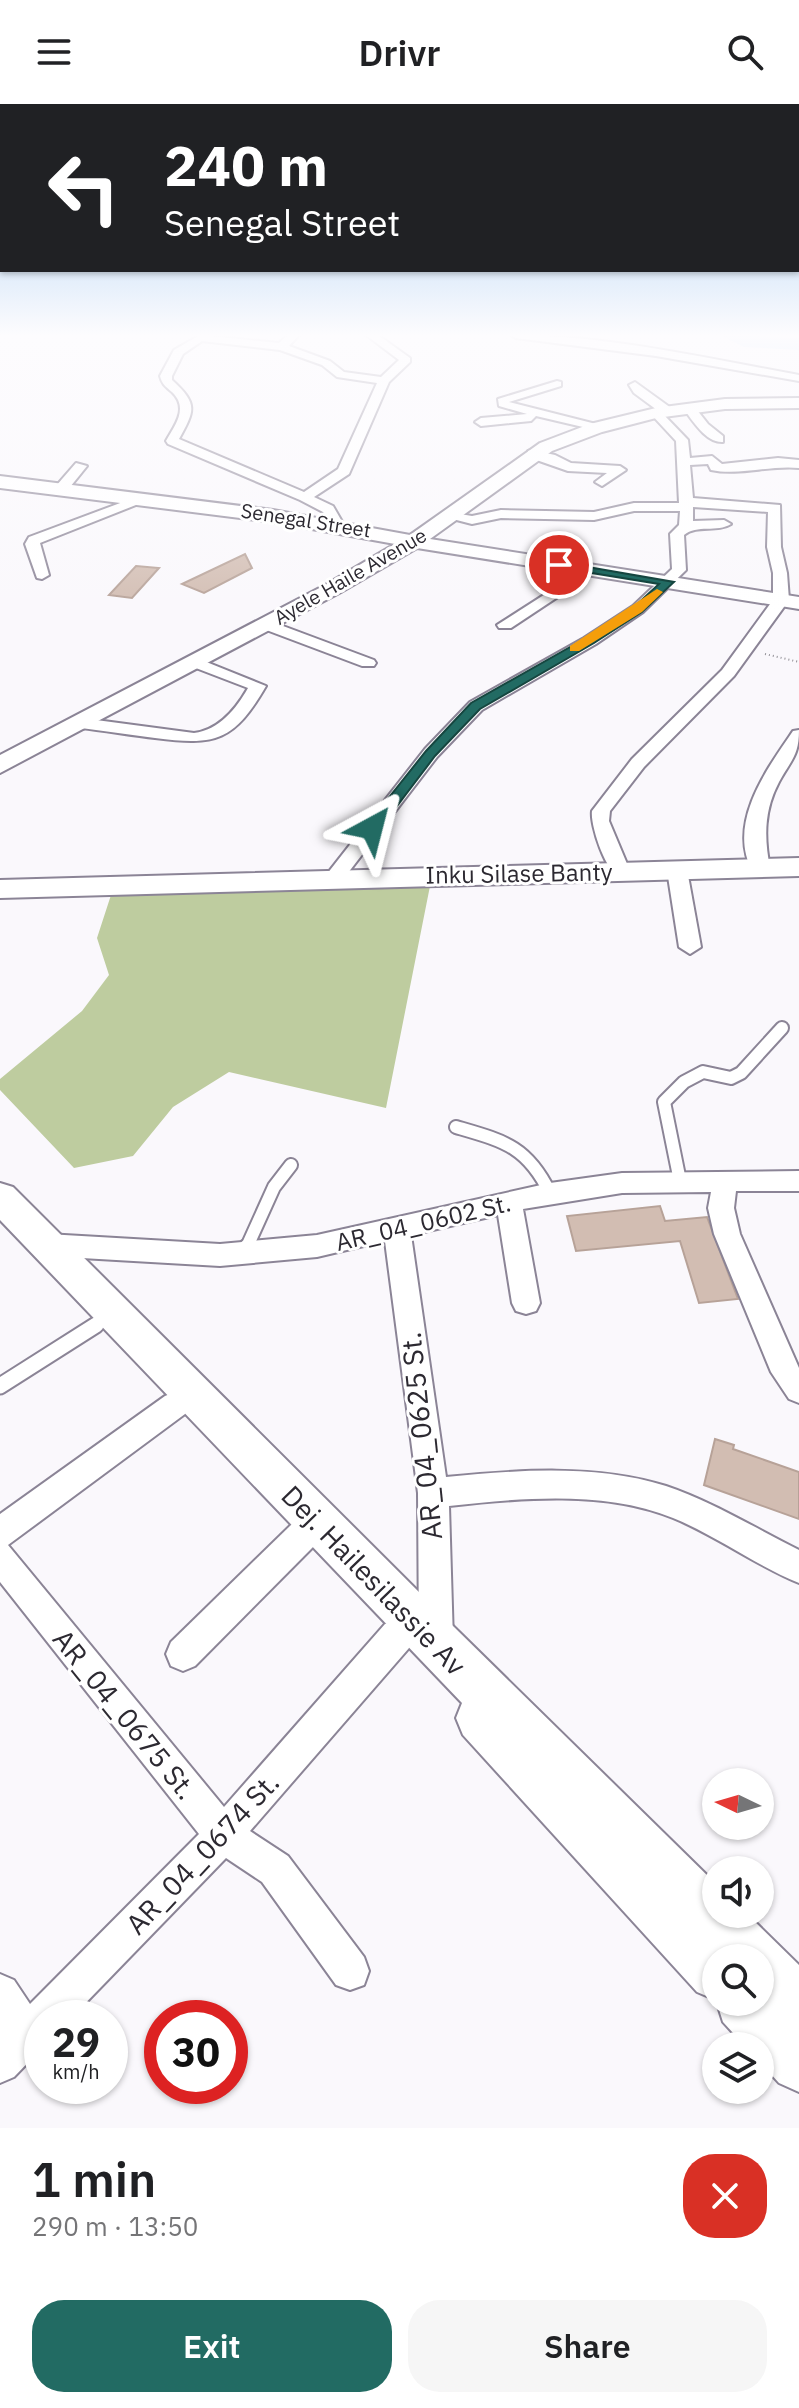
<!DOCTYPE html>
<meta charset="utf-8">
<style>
body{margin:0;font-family:"IBM Plex Sans",sans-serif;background:#f6f6f6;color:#202124;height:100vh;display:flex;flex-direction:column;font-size:30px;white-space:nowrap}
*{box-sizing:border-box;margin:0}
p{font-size:26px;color:#757577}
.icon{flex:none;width:44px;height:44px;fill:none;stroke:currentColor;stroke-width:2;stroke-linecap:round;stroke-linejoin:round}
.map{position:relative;height:2024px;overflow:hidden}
.panel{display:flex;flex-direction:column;background:#fff;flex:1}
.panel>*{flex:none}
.hud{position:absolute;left:0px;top:0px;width:800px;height:168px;box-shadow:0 2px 6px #0004;background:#202124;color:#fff;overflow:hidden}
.needle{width:52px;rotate:275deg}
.fabs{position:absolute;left:702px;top:1664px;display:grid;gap:16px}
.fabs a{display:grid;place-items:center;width:72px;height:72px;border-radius:50%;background:#fff;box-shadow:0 2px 6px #0004;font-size:40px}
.speed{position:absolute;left:24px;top:1896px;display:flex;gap:16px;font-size:40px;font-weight:700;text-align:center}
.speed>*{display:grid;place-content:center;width:104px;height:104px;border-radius:50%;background:#fff;box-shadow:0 2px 6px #0004;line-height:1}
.speed small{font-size:20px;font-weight:400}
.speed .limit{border:12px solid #d22;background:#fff;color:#111}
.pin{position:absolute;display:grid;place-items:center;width:68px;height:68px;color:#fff;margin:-34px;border:4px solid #fff;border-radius:50%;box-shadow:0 2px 8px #0007}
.me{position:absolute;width:88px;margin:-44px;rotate:38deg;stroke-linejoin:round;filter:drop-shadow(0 0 6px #0008)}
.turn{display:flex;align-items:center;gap:28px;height:168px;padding:0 32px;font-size:36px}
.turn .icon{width:104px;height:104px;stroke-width:2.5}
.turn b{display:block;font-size:56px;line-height:68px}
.round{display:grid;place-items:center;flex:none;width:84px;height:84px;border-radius:32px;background:#f6f6f6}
.overview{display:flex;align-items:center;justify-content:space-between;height:136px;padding:0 32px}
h1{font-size:48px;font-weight:600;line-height:60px}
.action{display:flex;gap:16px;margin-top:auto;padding:16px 32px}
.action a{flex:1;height:92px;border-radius:32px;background:#226b63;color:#fff;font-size:32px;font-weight:600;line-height:92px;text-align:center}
.action a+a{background:#f6f6f6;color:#202124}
header{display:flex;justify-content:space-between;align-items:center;height:104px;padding:0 32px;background:#fff;font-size:36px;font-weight:600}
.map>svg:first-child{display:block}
</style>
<header><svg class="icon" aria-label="menu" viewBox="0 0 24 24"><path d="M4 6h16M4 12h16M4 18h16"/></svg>Drivr<svg class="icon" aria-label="search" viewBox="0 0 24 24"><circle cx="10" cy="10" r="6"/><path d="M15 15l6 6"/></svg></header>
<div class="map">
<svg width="799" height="2024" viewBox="0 0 799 2024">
<rect width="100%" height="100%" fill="#faf8fc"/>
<polygon fill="#becc9f" points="430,782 386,1004 229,968 173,1003 133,1052 74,1064 0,986 0,975 82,907 109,871 97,834 111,791"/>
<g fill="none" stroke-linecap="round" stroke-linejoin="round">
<polygon fill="#badbfc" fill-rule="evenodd" points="720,231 799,234 799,246 744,243"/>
</g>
<g fill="#d2bdb2" stroke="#b7a298" stroke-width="2">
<polygon points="245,450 252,464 204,489 182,480"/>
<polygon points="136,462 159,464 132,494 109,491"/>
<polygon points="660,1102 665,1117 707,1113 738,1195 699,1199 680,1137 576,1147 567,1112"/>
<polygon points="715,1335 734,1341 733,1345 799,1368 799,1415 704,1381"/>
</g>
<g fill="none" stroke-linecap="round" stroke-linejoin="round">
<defs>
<g id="lane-far1">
<path d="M456,1023C504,1037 527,1042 550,1089"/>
<polyline points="680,1077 664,998 684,978 703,968 731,974 741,969 782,924"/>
<polyline points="246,1145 274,1083 291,1061"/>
</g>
<g id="lane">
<polyline points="244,1149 247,1143"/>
<polyline points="0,1282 96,1221"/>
</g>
<g id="street">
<path d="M200,231L279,239L288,231H299L289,242L330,257L344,268L381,273L399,256L366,231H378L410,254V258L389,278L349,370L314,393L333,402L344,421L342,424H332L323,408L300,396L168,340L166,337C175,321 189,304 172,288C165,282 162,280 160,272L174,246ZM202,237L280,246L322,261L337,273L377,279L338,365L304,388L179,335C195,306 198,300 172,276V272L183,250Z"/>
<path d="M511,231C607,231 705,254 799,271V277L656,252L516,234Z"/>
<polygon points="557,277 561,278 561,282 509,298 600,321 600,327 536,312 531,317 481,322 475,318 481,314 527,310 499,302 498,295"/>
<path d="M635,278L671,304V310H663L688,336L690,354L712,352L722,360L778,354L799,356V364C770,361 739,372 711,366L708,360L690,361L693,394L780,401L781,443L787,469L789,496L734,572L644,663L610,707L609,717L630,767L620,773C606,769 590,721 592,707L632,655L722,566L773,496V469L767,443L768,408L693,403V417L724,416L731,420C717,429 697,420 684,431L686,466L643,508L596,540L482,606L437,653L341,778H327L324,774L327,770L425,645L470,598L584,534L633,502L672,465L670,430L679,421L680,407H634L594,416L501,414L472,420L441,412L448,408L472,412L501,406L594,408L634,399H679L676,337L650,309L657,306L634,289L629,281Z"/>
<path d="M685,301H693L708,320L723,332V338C706,339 693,317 683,304Z"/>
<polygon points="532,346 555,351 571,359 620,362 626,366 602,382 595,378 607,369 568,367 528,353 528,347"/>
<polygon points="76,359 87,362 66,388 56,388 56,382"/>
<polygon points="139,392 151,395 40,439 49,471 42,475 37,474 25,440 29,433"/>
<polygon points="589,462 594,463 594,469 511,524 499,524 497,521"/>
<polygon points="267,516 374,556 376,559 374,562 362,562 261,524 261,518"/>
<path d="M194,553L266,582C234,637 216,642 155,634C130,631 106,627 81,624L72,619L81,614L194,629C219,626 236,605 248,584L188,561L186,558Z"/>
<path d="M799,626C799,652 791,656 779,678C764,706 764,733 770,764L767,768H753C726,720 767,665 793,627Z"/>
<polygon points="677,760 687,766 701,843 690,850 679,843 667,766"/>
<path d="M799,1067V1087H736L734,1104L740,1130L799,1264V1299L789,1295L771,1268L714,1130L708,1104L711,1088L622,1089L523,1105L540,1199L536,1207L526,1210L516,1207L512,1199L498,1111L411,1131L446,1373C518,1366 596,1360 666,1382C713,1398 755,1424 799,1446V1479C755,1461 717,1432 673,1414C605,1386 520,1394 449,1402L453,1537L448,1549L436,1554L424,1549L419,1537L418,1389L385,1137L317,1153L220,1162L47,1152L38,1149L34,1141L38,1133L47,1130L220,1140L317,1131L550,1079L622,1069Z"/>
<polygon points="175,1288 185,1292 189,1301 185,1310 8,1441 224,1703 385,1520 397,1516 409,1520 413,1532 409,1544 250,1727 288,1752 364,1853 369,1867 364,1881 350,1886 336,1881 262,1778 226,1754 71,1914 42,1914 42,1944 14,1973 0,1979 0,1870 14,1876 30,1900 199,1730 0,1478 0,1410 165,1292"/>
<polygon points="303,1416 314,1420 319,1431 314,1442 195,1562 183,1567 171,1562 166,1550 171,1538 292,1420"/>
</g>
<g id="secondary">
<polygon points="799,294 799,304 725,305 656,314 602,328 552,347 430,435 799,493 799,505 417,444 341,488 0,669 0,651 327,480 395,440 273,418 0,384 0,372 273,406 410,431 540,339 590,320 656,304 725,295"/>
<polygon points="799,754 799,772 0,794 0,776"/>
<path d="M0,1079L13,1083L453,1522L716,1780V1810H747L799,1861V1988L779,1979L760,1958V1942H745L723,1918L716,1896L697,1888L463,1631L456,1614L462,1599L0,1116ZM716,1854H760V1898H716Z"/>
</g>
</defs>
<use href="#lane-far1" stroke="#8b8496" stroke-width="16"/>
<use href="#lane" stroke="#8b8496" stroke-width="19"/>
<use href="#street" stroke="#8b8496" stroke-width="4"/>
<use href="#secondary" stroke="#8b8496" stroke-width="4"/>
<polyline stroke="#939197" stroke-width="2" stroke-dasharray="1 3" stroke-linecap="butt" points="765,550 799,558"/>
<use href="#lane-far1" stroke="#fff" stroke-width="12"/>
<use href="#lane" stroke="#fff" stroke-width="15"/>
<use href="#street" fill="#fff" fill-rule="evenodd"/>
<use href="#secondary" fill="#fff" fill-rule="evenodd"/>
</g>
<linearGradient id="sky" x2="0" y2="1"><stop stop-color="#95c4f0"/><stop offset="0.45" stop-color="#fdfcfe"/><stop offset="1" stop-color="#fdfcfe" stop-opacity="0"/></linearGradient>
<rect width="799" height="514" fill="url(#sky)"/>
<polygon fill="#226b63" stroke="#164640" stroke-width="2" points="559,458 674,478 642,508 594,539 480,605 435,652 378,727 367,727 367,721 426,647 471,599 586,534 634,503 659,480 555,463 553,461"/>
<polygon fill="#f59e0b" points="657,485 663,488 642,508 579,547 570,547 570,542"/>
<g text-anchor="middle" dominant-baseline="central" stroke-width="6" stroke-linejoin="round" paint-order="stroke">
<g font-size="20" fill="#2c2931" stroke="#fff">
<text transform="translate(306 416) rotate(9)">Senegal Street</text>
<text transform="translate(350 472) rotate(-30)">Ayele Haile Avenue</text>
</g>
<g font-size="24" fill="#2c2931" stroke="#fff">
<text transform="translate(519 769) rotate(-1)">Inku Silase Banty</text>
<text transform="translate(423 1118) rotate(-13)">AR_04_0602 St.</text>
</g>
<g font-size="28" fill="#2c2931" stroke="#fff">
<text transform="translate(421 1332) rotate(-96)">AR_04_0625 St.</text>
<text transform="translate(374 1476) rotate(46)">Dej. Hailesilassie Av</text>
<text transform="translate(125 1610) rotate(51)">AR_04_0675 St.</text>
<text transform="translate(202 1749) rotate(-47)">AR_04_0674 St.</text>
</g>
</g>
</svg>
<div class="fabs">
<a><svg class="needle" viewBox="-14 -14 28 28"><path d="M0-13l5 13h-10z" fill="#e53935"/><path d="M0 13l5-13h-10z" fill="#757577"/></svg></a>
<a><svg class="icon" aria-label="sound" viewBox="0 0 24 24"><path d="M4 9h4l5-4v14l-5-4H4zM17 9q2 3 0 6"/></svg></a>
<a><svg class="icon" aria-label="search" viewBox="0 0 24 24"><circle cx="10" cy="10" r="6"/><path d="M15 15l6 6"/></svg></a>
<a><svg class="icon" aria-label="layers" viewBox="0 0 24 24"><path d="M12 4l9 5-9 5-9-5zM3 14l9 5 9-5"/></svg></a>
</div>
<div class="speed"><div>29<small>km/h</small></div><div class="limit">30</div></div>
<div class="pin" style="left:559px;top:461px;background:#d93025"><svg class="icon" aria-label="arrive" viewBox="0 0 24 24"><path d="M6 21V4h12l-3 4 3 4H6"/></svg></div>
<svg class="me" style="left:372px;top:724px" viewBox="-20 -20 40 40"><path d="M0-17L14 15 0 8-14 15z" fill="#226b63" stroke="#fff" stroke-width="4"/></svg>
<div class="hud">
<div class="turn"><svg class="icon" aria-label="left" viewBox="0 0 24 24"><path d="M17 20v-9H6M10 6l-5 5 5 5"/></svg><div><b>240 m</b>Senegal Street</div></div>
</div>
</div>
<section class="panel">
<div class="overview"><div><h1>1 min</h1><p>290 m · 13:50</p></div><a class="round" style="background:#d93025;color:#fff"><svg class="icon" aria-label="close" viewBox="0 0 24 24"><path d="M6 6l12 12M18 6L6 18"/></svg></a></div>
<div class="action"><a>Exit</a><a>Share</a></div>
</section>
